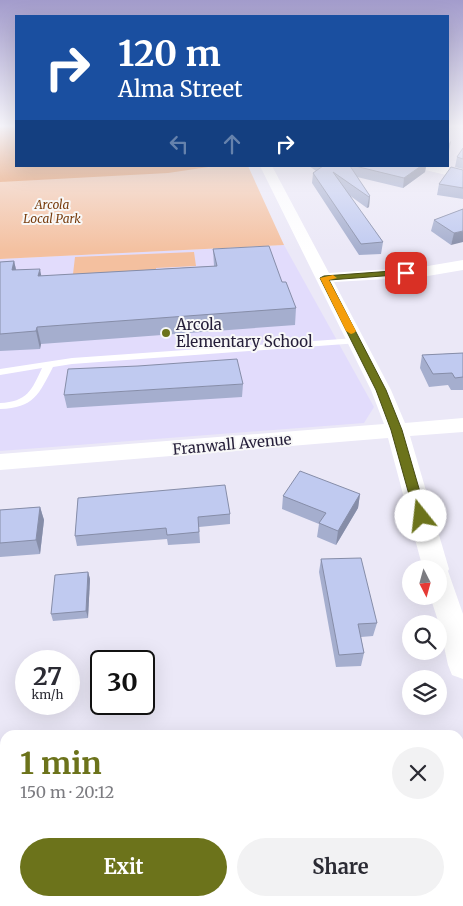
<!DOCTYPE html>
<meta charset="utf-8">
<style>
body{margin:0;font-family:Merriweather,serif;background:#f2f2f3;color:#2b2b33;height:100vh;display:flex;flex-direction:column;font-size:19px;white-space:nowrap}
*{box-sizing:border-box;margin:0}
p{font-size:16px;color:#7c7c81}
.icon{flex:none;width:28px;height:28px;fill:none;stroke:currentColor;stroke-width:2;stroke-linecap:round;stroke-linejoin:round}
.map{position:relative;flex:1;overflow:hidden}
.drawer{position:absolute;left:0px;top:730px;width:464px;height:176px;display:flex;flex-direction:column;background:#fff;border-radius:15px 15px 0 0;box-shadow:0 5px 20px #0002}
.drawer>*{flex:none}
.banner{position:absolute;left:15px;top:15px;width:434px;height:152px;border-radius:0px;box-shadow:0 5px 20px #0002;background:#1a4fa0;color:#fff;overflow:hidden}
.needle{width:32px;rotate:174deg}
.tools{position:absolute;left:402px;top:560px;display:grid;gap:10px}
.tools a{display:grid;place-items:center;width:45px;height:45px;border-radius:50%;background:#fff;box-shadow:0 5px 20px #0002;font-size:25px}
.speed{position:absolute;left:15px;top:650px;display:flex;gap:10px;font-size:25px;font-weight:700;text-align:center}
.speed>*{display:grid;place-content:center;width:65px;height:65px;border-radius:50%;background:#fff;box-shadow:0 5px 20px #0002;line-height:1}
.speed small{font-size:12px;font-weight:400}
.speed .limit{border:2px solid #111;border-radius:8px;background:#fff;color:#111}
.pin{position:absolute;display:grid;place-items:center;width:42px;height:42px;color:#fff;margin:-21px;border-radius:10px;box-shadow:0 2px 8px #0006}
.me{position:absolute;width:55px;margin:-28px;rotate:344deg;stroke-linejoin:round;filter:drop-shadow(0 0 4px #0008)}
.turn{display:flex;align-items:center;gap:18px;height:105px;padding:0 20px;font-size:22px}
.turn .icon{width:65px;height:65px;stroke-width:2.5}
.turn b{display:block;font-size:35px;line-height:42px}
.lanes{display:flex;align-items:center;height:48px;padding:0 20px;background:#0003;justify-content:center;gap:25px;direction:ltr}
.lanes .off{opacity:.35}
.round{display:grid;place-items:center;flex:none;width:52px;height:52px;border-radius:26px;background:#f2f2f3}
.overview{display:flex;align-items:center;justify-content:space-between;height:85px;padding:0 20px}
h1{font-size:30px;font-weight:700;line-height:38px;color:#6c731b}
.primary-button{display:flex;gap:10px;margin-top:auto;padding:10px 20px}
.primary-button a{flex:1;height:58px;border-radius:30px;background:#6c731b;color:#fff;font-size:20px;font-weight:700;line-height:58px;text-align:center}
.primary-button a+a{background:#f2f2f3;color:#2b2b33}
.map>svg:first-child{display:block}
</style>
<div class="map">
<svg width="463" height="906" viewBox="0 0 463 906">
<rect width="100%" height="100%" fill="#ebe8f7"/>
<polygon fill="#e2dcfc" points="284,245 374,407 364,423 0,451 0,259"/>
<g fill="#f4c09f">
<polygon points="0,125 16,125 16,166 248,166 284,245 0,259"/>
<polygon points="194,252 196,266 156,268 156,271 71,291 75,257"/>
</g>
<polygon fill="#e58b4c" points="0,125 16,125 16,166 215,166 168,173 0,182"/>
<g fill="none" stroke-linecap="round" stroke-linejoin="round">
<path fill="#fff" fill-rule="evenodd" d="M356,338L361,341L359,343L72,364L53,367C39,394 34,408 0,409V403C27,402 32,390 42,368L0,375V369L72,358Z"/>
<g fill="#fff" fill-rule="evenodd">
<polygon points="260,166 272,166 329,273 422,267 463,260 463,270 422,277 334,282 391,390 405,423 463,418 463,432 410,436 449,569 448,571 463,614 463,679 452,675 448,665 439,624 430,596 439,596 439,569 423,569 388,438 0,470 0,454 384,424 371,390"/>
<polygon points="419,166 442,166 463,171 463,179 421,169"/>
</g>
</g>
<g fill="#a5aece">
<polygon points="463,148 463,169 455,167 457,157"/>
<polygon points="309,166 426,166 425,172 403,188 357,177 370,196 369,207 367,208 349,195 383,242 381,254 359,255 312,183 313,173 316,171"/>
<polygon points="463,170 463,199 437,195 439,184"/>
<polygon points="463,209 451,245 431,231 434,220"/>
<polygon points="213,249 282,282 296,308 295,325 41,344 40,349 0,351 0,262 14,261 16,270 41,276 214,266"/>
<polygon points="463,353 463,390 451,390 448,385 429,387 420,368 422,355"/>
<polygon points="243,384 242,397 67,408 64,395"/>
<polygon points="360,494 358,508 336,545 317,537 319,524 282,509 283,496"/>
<polygon points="78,498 230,514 230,524 199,527 200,543 168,545 167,539 77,546 75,536"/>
<polygon points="40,507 44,520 40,554 0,557 0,510"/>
<polygon points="321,559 377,623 373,636 361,637 364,653 361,666 336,667 319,572"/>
<polygon points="88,572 90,579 88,618 53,621 51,614"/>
<polygon points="360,901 432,901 433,906 361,906"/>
</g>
<g fill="#868da8">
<polygon points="451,141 449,151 448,152 448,144"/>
<polygon points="421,166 426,166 425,172 403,188 404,178"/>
<polygon points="370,196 369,207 367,208 369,197"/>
<polygon points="463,231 463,242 451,245 454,233"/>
<polygon points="14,261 18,278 12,270"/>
<polygon points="40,269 43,285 38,276"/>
<polygon points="37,327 41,344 40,349 36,331"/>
<polygon points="360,494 358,508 336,545 338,531"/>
<polygon points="40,507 44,520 40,554 36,540"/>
<polygon points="88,572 90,579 88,618 86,611"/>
<polygon points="66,901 72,901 71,906 66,906"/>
</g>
<g fill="#c0caf0" stroke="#868da8">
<polygon points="463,148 463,159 457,157"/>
<polygon points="323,166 350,166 370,196 369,197 333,172 383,242 361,244 313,173"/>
<polygon points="355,166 421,166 404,178"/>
<polygon points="451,167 463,170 463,188 439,184"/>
<polygon points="463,209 463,231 454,233 434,220"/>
<polygon points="269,246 282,282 286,282 296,308 37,327 36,331 0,334 0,262 14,261 12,270 40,269 38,276 217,266 213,249"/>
<polygon points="463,353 463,377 455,378 452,373 433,374 422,355"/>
<polygon points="237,359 243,384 64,395 68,369 138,366"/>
<polygon points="300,471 360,494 338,531 319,523 326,513 283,496"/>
<polygon points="225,485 230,514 198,517 199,532 167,535 166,528 75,536 78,498"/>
<polygon points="40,507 36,540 0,543 0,510"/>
<polygon points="361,558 377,623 358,624 364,653 339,655 321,559"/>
<polygon points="88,572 86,611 51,614 55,575"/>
<polygon points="5,860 5,901 66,901 66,906 0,906 0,861"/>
<polygon points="115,901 240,901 241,906 115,906"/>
<polygon points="366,901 432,901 433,906 367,906"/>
</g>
<linearGradient id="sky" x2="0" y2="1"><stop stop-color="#a39ccc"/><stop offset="0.5" stop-color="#f6f5fb"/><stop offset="1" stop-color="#f6f5fb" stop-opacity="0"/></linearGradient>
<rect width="463" height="252" fill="url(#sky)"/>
<polygon fill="#6c731b" stroke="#464b12" points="406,270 409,271 409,274 329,280 386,390 402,430 427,516 425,519 416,519 415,516 391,430 376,390 320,278 324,276"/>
<polygon fill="#f59e0b" points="333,275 337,278 329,280 356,331 354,333 351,334 346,331 320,278"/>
<circle fill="#6c731b" stroke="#f8f8f8" stroke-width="2" cx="166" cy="333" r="5"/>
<g text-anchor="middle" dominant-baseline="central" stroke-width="4" stroke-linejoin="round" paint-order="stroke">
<g font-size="12" font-style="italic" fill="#783d0e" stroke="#f8f8f8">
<text x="52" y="204">Arcola<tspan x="52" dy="14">Local Park</tspan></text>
</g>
<g font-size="15" fill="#251e39" stroke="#f8f8f8" text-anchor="start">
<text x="176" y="324">Arcola<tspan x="176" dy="17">Elementary School</tspan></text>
</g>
<g font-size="15" fill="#251e39" stroke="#f8f8f8">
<text transform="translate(232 444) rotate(-5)">Franwall Avenue</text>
</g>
</g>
</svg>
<div class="tools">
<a><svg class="needle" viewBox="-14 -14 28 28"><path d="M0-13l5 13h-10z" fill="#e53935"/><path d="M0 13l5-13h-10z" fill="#7c7c81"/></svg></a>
<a><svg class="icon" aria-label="search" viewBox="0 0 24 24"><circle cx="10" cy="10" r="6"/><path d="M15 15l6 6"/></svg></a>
<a><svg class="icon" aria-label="layers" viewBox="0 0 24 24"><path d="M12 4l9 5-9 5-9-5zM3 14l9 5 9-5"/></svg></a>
</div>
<div class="speed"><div>27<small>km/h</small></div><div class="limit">30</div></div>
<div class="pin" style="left:406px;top:273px;background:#d93025"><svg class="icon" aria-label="arrive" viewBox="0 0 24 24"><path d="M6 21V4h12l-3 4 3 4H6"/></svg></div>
<svg class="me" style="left:421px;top:516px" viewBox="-20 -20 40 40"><circle r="19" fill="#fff"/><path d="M0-13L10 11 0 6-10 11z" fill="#6c731b"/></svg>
<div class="banner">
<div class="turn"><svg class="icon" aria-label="right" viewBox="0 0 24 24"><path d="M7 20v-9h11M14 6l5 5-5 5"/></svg><div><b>120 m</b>Alma Street</div></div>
<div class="lanes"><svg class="icon off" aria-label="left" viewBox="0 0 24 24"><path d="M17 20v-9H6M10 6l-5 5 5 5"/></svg><svg class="icon off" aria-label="ahead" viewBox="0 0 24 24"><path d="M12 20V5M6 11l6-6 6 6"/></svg><svg class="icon" aria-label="right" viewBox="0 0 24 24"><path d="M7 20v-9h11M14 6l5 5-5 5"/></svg></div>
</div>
<section class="drawer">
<div class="overview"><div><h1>1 min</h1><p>150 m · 20:12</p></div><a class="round"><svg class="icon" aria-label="close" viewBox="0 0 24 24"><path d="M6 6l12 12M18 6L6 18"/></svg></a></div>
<div class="primary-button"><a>Exit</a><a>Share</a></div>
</section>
</div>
